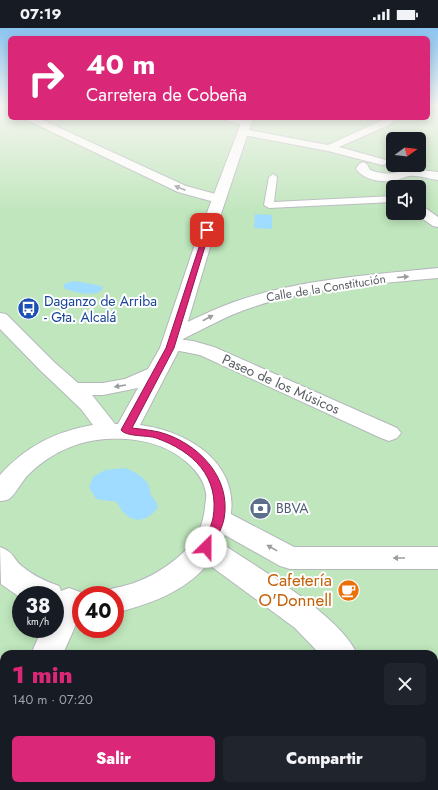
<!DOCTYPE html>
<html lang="es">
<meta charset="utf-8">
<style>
body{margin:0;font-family:Jost,sans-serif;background:#20242c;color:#f1f3f6;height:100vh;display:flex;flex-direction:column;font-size:15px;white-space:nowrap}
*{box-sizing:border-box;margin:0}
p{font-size:13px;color:#9ea1a6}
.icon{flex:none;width:22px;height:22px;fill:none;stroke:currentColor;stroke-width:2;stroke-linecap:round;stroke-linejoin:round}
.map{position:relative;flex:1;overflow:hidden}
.sheet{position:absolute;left:0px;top:622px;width:438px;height:140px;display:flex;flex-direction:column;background:#171b24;border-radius:12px 12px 0 0;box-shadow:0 2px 10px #0003}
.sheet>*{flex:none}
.banner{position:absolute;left:8px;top:8px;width:422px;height:84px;border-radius:6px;box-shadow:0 2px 10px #0003;background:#db2777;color:#fff;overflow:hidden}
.needle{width:26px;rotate:75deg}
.tools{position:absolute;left:386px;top:104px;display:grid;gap:8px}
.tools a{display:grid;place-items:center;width:40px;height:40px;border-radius:6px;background:#171b24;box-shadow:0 2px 10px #0003;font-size:20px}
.speed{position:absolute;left:12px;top:558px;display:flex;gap:8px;font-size:20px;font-weight:700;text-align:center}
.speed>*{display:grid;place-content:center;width:52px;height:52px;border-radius:50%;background:#171b24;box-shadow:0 2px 10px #0003;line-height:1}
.speed small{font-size:10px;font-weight:400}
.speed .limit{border:6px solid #d22;background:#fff;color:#111}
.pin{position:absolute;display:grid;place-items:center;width:34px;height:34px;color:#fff;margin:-17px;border-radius:8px;box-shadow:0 2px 6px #0006}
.me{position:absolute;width:44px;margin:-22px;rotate:23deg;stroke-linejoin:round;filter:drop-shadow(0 0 3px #0008)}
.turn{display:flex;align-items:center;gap:14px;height:84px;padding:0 12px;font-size:18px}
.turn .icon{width:52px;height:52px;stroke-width:2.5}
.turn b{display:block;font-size:28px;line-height:34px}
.round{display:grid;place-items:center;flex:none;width:42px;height:42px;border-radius:6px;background:#20242c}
.overview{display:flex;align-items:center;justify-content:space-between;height:68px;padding:0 12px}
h1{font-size:24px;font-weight:800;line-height:30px;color:#db2777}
.action{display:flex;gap:8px;margin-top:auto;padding:8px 12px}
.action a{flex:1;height:46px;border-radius:6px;background:#db2777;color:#fff;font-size:16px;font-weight:800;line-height:46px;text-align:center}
.action a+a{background:#20242c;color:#f1f3f6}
.status{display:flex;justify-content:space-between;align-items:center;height:28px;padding:0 20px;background:#171b24;direction:ltr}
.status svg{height:11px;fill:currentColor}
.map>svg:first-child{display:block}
</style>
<div class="status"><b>07:19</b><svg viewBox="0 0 49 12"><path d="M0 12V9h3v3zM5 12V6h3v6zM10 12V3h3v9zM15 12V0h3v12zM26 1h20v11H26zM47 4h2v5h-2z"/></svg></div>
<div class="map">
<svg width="438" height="762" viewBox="0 0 438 762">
<rect width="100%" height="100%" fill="#edeae1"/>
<path fill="#bfe6bc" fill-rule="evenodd" d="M0,79H10V90H428V79H438V762H0ZM393,111H419V137H393ZM393,159H419V185H393ZM21,567H55V601H21ZM81,567H115V601H81ZM4,626H434V758H4Z"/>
<g fill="#9fdcff">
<polygon points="255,186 272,187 272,201 254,200"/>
<path d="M74,253C80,254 99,257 103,259L102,262C94,269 74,265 64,260V256Z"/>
<path d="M125,440C135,444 144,448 149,458C150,461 150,465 151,467C154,471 156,473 158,478C154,488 139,496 129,489C123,485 120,480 117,474L96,471L89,459L93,449L105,442Z"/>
</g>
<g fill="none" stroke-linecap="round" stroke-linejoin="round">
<defs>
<polygon id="service" points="273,146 277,149 274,174 393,168 393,174 269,180 264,177 269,149"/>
<polygon id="pedestrian" points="171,310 193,313 214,319 397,400 401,405 397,410 389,413 381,410 200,327 164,320 161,316 164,312"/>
<g id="minor">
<polygon points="3,79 10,79 10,84"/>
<polygon points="25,90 38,90 186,158 223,168 225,171 223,174 218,175 178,164 27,92"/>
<polygon points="223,90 239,90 250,93 252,95 247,98 225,92"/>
<polygon points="387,90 398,90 389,97 339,119 386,132 388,134 386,136 382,137 328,123 244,107 239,104 244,101 328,117"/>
<path d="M363,134L367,136L370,142C380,146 391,147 400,143L394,137H408L412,141L438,144V152C429,151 418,147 409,148C406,148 401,151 397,152C384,155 365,153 356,141L359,136Z"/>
<polygon points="419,178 424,179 438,189 438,199 433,198 414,185 419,185"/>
<path d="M438,240V250C375,256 310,259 250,280C226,288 203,301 181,312L174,314L167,312L165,308L167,304C190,293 213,281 237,273C301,251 371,247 438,240Z"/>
<polygon points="218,481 227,484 294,519 438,519 438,541 290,541 280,538 209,498 205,491 209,484"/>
</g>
<g id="tertiary">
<path d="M243,90H253L211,216L180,320L140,397C201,405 255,450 221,515C258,540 340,587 357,626H320L295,600L208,536C184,564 150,576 115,585V567H102L104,563C116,559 128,558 139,553C157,546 174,534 187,521C198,509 203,496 205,480C205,475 207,470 206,465C204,453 198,445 190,437C167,415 136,409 106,411C76,413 49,426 28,447C22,453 15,467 9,471C7,472 2,473 0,473V447C25,419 56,403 93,397L81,381L40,342L0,301V285L6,286L54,334L78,355H103L125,351L148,341L160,320L195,216ZM138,360L118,396H115L92,367H103Z"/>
<path d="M0,519C16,525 12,531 23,539C34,548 45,553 59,558L61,563L69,560L80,564C87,579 69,611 63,626H31L42,601H55V567H21V570L1,556Z"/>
<polygon points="434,703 438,704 438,743 434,742"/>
<polygon points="4,723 4,758 17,758 15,762 0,762 0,725"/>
</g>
</defs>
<use href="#service" stroke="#b4b8bc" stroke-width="2"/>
<use href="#pedestrian" stroke="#b4b8bc" stroke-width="2"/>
<use href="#minor" stroke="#b4b8bc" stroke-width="2"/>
<use href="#tertiary" stroke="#b4b8bc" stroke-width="2"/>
<use href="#service" fill="#fff" fill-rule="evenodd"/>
<use href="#pedestrian" fill="#fff" fill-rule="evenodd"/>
<use href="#minor" fill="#fff" fill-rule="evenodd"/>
<use href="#tertiary" fill="#fff" fill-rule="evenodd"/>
</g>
<defs><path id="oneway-solid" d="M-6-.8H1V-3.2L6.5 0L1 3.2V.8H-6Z"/></defs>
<g fill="#9b9ea1">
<use href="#oneway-solid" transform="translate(180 160) rotate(-158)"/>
<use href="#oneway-solid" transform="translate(403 249) rotate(-5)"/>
<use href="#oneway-solid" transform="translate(208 290) rotate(-28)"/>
<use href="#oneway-solid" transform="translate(120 358) rotate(171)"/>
<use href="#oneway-solid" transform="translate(272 520) rotate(-151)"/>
<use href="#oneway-solid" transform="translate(399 530) rotate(180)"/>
</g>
<linearGradient id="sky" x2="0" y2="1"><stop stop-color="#8bc4f1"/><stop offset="0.42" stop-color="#f7f6f2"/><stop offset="1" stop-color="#f7f6f2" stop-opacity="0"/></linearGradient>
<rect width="438" height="186" fill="url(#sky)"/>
<path fill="#db2777" stroke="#8e194d" d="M205,201L210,202L174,320L132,400C140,401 150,402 159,404C197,414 232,449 224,491C222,501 215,513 210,522L206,523L202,522L201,519C204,510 211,500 213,490C220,449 193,423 156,410C148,407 126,409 121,402L166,320Z"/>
<defs>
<symbol id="bus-disc" viewBox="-11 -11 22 22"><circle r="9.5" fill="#1a4fb4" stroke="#fff"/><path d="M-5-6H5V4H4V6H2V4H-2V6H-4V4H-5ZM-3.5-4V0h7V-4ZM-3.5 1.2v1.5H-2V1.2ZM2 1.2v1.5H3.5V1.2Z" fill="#fff"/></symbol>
<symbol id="bank-disc" viewBox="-11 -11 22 22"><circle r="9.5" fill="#5c6f8a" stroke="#fff"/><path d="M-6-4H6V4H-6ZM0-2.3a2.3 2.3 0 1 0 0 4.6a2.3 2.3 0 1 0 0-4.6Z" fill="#fff"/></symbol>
<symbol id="cafe-disc" viewBox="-11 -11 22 22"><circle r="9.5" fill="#e8710a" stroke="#fff"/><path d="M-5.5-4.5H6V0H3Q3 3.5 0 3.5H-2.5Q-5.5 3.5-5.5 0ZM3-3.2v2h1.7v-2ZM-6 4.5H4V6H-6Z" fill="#fff"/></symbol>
</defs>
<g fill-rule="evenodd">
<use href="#bus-disc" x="16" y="268" width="25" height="25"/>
<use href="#bank-disc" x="248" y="468" width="25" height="25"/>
<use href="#cafe-disc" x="336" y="550" width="25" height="25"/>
</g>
<g text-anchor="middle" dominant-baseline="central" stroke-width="4" stroke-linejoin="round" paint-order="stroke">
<g font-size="12" fill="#595e63" stroke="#fff">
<text transform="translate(326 260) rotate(-9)">Calle de la Constitución</text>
</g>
<g font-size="14" fill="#164399" stroke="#fff" text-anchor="start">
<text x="44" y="273">Daganzo de Arriba<tspan x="44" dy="16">- Gta. Alcalá</tspan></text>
</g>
<g font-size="14" fill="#595e63" stroke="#fff">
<text transform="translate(281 356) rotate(24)">Paseo de los Músicos</text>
</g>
<g font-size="14" fill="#4e5e75" stroke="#fff" text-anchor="start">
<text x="276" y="480">BBVA</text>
</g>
<g font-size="17" fill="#c56008" stroke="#fff" text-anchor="end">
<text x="332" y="552">Cafetería<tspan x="332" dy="20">O'Donnell</tspan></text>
</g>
</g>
</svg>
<div class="tools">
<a><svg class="needle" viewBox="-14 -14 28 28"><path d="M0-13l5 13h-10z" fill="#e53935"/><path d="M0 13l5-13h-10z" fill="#9ea1a6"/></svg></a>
<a><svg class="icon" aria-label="sound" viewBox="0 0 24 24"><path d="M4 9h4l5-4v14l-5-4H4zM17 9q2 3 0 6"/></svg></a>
</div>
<div class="speed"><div>38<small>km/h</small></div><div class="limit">40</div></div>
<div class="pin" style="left:207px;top:202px;background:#d93025"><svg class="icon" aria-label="arrive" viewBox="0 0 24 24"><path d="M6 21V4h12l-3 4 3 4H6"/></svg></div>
<svg class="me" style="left:206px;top:519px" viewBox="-20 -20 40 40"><circle r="19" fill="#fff"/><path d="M0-13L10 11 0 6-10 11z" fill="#db2777"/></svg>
<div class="banner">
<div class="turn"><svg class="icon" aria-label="right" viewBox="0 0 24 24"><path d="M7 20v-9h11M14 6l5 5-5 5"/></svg><div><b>40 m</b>Carretera de Cobeña</div></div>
</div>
<section class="sheet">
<div class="overview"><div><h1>1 min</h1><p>140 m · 07:20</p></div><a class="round"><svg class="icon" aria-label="close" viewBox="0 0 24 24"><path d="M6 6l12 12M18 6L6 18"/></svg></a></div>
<div class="action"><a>Salir</a><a>Compartir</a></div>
</section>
</div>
